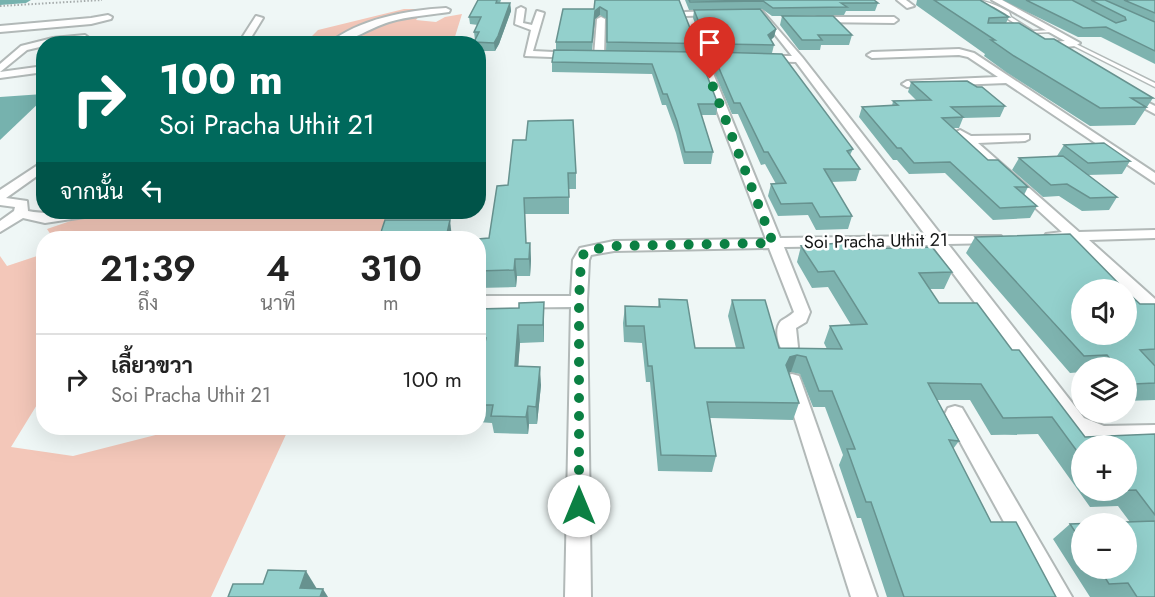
<!DOCTYPE html>
<html lang="th">
<meta charset="utf-8">
<style>
body{margin:0;font-family:Jost,Sarabun,sans-serif;background:#f2f2f2;color:#222;height:100vh;display:flex;flex-direction:column;font-size:22px;white-space:nowrap}
*{box-sizing:border-box;margin:0}
p{font-size:20px;color:#767676}
.icon{flex:none;width:33px;height:33px;fill:none;stroke:currentColor;stroke-width:2;stroke-linecap:round;stroke-linejoin:round}
.map{position:relative;flex:1;overflow:hidden}
.panel{position:absolute;left:36px;top:231px;width:450px;height:204px;display:flex;flex-direction:column;background:#fff;border-radius:24px;box-shadow:0 6px 24px #0002}
.panel>*{flex:none}
.guide{position:absolute;left:36px;top:36px;width:450px;height:183px;border-radius:24px;box-shadow:0 6px 24px #0002;background:#00695c;color:#fff;overflow:hidden}
.tools{position:absolute;left:1071px;top:279px;display:grid;gap:12px}
.tools a{display:grid;place-items:center;width:66px;height:66px;border-radius:50%;background:#fff;box-shadow:0 6px 24px #0002;font-size:30px}
.pin{position:absolute;display:grid;place-items:center;width:51px;height:51px;color:#fff;margin:-62px -26px;border-radius:50% 50% 50% 0;rotate:-45deg;box-shadow:0 0 6px #0007}
.pin .icon{rotate:45deg}
.me{position:absolute;width:66px;margin:-33px;rotate:0deg;stroke-linejoin:round;filter:drop-shadow(0 0 4px #0008)}
.turn{display:flex;align-items:center;gap:21px;height:126px;padding:0 24px;font-size:27px}
.turn .icon{width:78px;height:78px;stroke-width:2.5}
.turn b{display:block;font-size:42px;line-height:51px}
.then{display:flex;align-items:center;height:57px;padding:0 24px;background:#0003;gap:12px;font-size:22px}
.eta{display:flex;justify-content:space-evenly;align-items:center;height:102px;text-align:center}
.eta b{font-size:36px;font-weight:600;line-height:42px}
ul{padding:0;list-style:none}
li{display:flex;align-items:center;gap:18px;height:90px;padding:0 24px;border-top:2px solid #e0e0e0}
li div{flex:1}
li b{display:block;font-size:22px}
li em{font-style:normal}
.map>svg:first-child{display:block}
</style>
<div class="map">
<svg width="1155" height="597" viewBox="0 0 1155 597">
<rect width="100%" height="100%" fill="#eff7f6"/>
<g fill="#f3c7b9">
<polygon points="404,9 424,9 416,20 436,22 445,17 462,14 453,43 304,44 318,30"/>
<polygon points="97,212 389,212 377,238 328,238 338,231 244,236 233,238 53,238 47,229"/>
<polygon points="43,254 43,395 11,447 73,456 183,428 289,428 211,597 0,597 0,256 7,266"/>
</g>
<polygon fill="#76b2ae" points="43,94 43,99 0,140 0,97"/>
<g fill="none" stroke-linecap="round" stroke-linejoin="round">
<polygon fill="#76b2ae" fill-rule="evenodd" points="0,0 31,0 26,3 0,5"/>
<defs>
<g id="service">
<path d="M973,0C986,0 998,6 1009,12L1011,17L1033,31L1053,30L1055,31L1053,32L1030,33L1008,19L1006,14L994,7Z"/>
<polygon points="1074,43 1155,83 1155,87 1072,45 1072,43"/>
</g>
<g id="minor">
<polygon points="897,0 906,0 914,6 907,8"/>
<polygon points="992,0 1002,0 1080,43 1075,46 1043,49 1038,45 1040,43 1065,41"/>
<polygon points="521,7 525,9 523,23 532,25 537,11 544,13 533,51 574,53 577,54 577,58 525,56 531,30 515,24 517,9"/>
<path d="M446,8L450,10L449,12C429,15 409,16 389,22C369,28 348,44 328,44C359,19 407,10 446,8Z"/>
<polygon points="715,11 718,11 718,15 685,16 681,14 685,12"/>
<path d="M762,11L802,57L942,236H1001L1003,239L996,243L948,244L1084,418L1104,426L1155,425V441C1125,443 1096,447 1070,430L932,245L784,247L810,312L806,322L796,328L798,347L795,352L789,354L783,352C778,344 774,329 781,321C785,318 790,316 794,312L769,248L614,251L591,255L589,260L587,301L591,597H565L571,307L478,308V296H571L573,260L580,248L614,241L766,239L698,61H677L674,60V56H733L738,59L733,62L708,61L780,238L926,236L796,62L761,61V57L764,56H792L758,13Z"/>
<polygon points="108,15 112,17 111,19 91,24 0,32 0,26 91,18"/>
<polygon points="256,16 263,18 247,44 238,44"/>
<polygon points="601,17 605,19 604,56 599,59 594,56 597,19"/>
<polygon points="818,17 894,17 898,20 894,23 815,22 815,18"/>
<polygon points="85,35 89,38 88,40 44,44 44,46 27,50 0,72 0,64 21,46 53,38"/>
<polygon points="959,49 974,53 1155,173 1155,183 1006,83 907,87 902,84 907,81 998,77 968,57 959,55 872,58 867,55 872,52"/>
<polygon points="44,66 44,72 0,78 0,72"/>
<polygon points="1127,92 1155,106 1155,114 1123,97 1122,95"/>
<polygon points="960,130 971,136 1029,135 1029,139 1025,141 978,143 1079,232 1155,230 1155,238 1089,240 1155,299 1155,314 1149,312 1071,241 1046,240 1044,237 1046,234 1062,232 956,135 954,133"/>
<path d="M44,161V171L6,198L27,201L28,211C51,216 75,210 98,212L91,216L45,223L23,218L0,232V221L14,211L15,207L0,205V190Z"/>
<polygon points="792,374 799,376 801,381 877,597 851,597 783,381 785,376"/>
<polygon points="955,406 962,408 1072,597 1045,597 945,414 948,408"/>
</g>
</defs>
<use href="#service" stroke="#b2b9b8" stroke-width="3"/>
<use href="#minor" stroke="#b2b9b8" stroke-width="4"/>
<polyline stroke="#a5abab" stroke-width="2" stroke-dasharray="1.5 2" stroke-linecap="butt" points="0,6 102,0"/>
<use href="#service" fill="#fff" fill-rule="evenodd"/>
<use href="#minor" fill="#fff" fill-rule="evenodd"/>
</g>
<g fill="#7eb3af" fill-rule="evenodd">
<polygon points="478,0 501,0 500,3 510,3 511,11 499,44 495,51 478,51 478,44 474,44 475,40 474,32 478,25 470,24 469,17"/>
<path d="M595,0L690,28L696,26L693,18L694,10L776,29L774,37L771,40L774,45L772,53L853,149L850,155L860,169L856,181L831,182L852,216L848,229L816,230L808,215L778,216L768,196L771,184H776L765,164L761,165L738,114H732L710,62L712,52H698L718,104L716,115H701L713,152L711,164H684L676,133L666,105H662L652,74L552,72V62L556,50V42L594,9ZM600,15L607,19L606,51L592,50L595,19Z"/>
<polygon points="683,0 874,0 878,3 875,11 846,11 844,15 791,16 852,35 849,45 821,45 820,50 799,50 780,25 782,16 772,16 762,9 689,10 685,0"/>
<polygon points="917,0 980,0 1009,17 1006,23 1045,39 1153,98 1135,125 1090,126 1006,72 984,56 985,54 916,5"/>
<polygon points="1003,0 1155,0 1155,64 1101,37 1078,37"/>
<polygon points="911,82 1005,106 1000,117 963,118 959,128 953,128 988,160 1028,187 1024,195 1037,206 1030,218 993,220 945,173 909,174 897,160 893,160 859,117 862,107 892,106 893,101 916,100 908,92"/>
<polygon points="526,140 576,173 576,189 569,189 569,214 525,214 526,243 530,243 531,260 530,276 517,276 516,287 478,288 478,239 489,238 508,185"/>
<polygon points="1064,145 1130,161 1122,174 1088,175 1117,197 1109,210 1082,211 1059,196 1043,197 1012,170 1019,158 1057,156"/>
<polygon points="975,237 1140,304 1155,304 1155,400 1126,401 1126,368 1082,368 1082,372 1070,373 966,253"/>
<path d="M801,246L858,249L952,272L944,289H929L939,303L1012,350L1085,437L1155,434V597H1090L1053,539L1070,524L1130,522L1118,506L1090,507L1038,434L991,435L970,400H937L959,441L953,449L991,522L1056,597H887L861,518H857L839,465L843,455L825,407H813L800,374L791,372L789,373L799,403L793,420L710,418L716,456L712,472L658,471L650,382H646L642,343L624,342L623,323L625,306L658,307L659,299L695,348H736L728,316L732,300L779,348L827,349L824,343L830,326L851,325L828,287L812,288L797,262ZM1082,446L1126,490H1082ZM1082,524L1126,568H1082Z"/>
<polygon points="478,309 544,320 544,342 520,343 518,366 541,385 537,424 529,424 528,434 494,433 492,423 478,422 478,375 482,356 478,356"/>
</g>
<g fill="#67928f">
<polygon points="510,3 511,11 499,44 495,51 494,43"/>
<polygon points="600,7 600,15 595,19 592,51 595,11"/>
<polygon points="776,29 774,37 766,43 768,35"/>
<polygon points="450,220 452,238 446,238"/>
<polygon points="530,243 531,260 530,276 529,259"/>
<polygon points="515,259 517,276 516,287 514,270"/>
<polygon points="544,302 544,342 543,325"/>
<polygon points="518,325 520,343 517,384 515,366"/>
<polygon points="797,355 791,372 784,374 786,365 790,357"/>
<polygon points="540,367 541,385 537,424 536,407"/>
<polygon points="528,406 529,424 528,434 526,417"/>
<polygon points="306,571 317,589 300,588"/>
<polygon points="323,589 328,597 320,597"/>
</g>
<g fill="#93d0cc" stroke="#67928f" stroke-width="1.5">
<polygon points="478,0 497,0 496,3 510,3 498,36 494,43 474,42 479,32 474,32 481,17 469,17"/>
<polygon points="595,0 679,0 690,28 700,25 694,10 760,9 776,29 768,35 774,45 607,42 607,11 600,7 595,11 592,42 556,42 563,9 594,9"/>
<polygon points="689,0 874,0 878,3 841,3 847,7 773,8 763,1 690,2"/>
<polygon points="934,0 980,0 1009,17 989,18 988,23 1019,23 1045,39 1054,39 1153,98 1131,98 1146,107 1100,108 1014,56 991,40 995,40"/>
<polygon points="1026,0 1072,0 1116,23 1126,20 1125,17 1091,0 1105,0 1155,22 1155,51 1106,27 1083,28"/>
<polygon points="1124,0 1155,0 1155,13"/>
<polygon points="782,16 833,16 852,35 818,35 822,40 802,40"/>
<polygon points="554,50 698,52 718,104 698,104 713,152 685,152 677,121 667,94 663,94 652,64 552,62"/>
<polygon points="712,52 782,54 853,149 847,151 860,169 824,169 852,216 820,217 812,203 781,204 771,184 786,183 768,152 764,152 740,103 734,103"/>
<polygon points="967,81 977,87 982,87 1005,106 951,107 963,117 942,118 988,160 998,160 1028,187 1015,187 1037,206 1000,208 950,162 914,163 901,148 897,148 862,107 898,105 893,101 931,100 911,82"/>
<polygon points="573,120 576,173 568,173 569,197 524,198 526,243 530,243 529,259 515,259 514,270 478,271 478,239 489,238 497,186 508,185 513,140 526,140 528,121"/>
<polygon points="1104,143 1130,161 1088,163 1064,145"/>
<polygon points="1063,156 1117,197 1090,198 1067,184 1051,185 1019,158"/>
<polygon points="385,220 450,220 446,238 379,238"/>
<polygon points="1070,234 1125,290 1082,290 1082,334 1126,334 1126,291 1140,304 1155,304 1155,349 1140,350 1155,366 1155,383 1133,384 1126,376 1126,368 1118,368 1107,355 1084,356 975,237"/>
<polygon points="854,242 858,249 932,247 952,272 919,273 939,303 977,303 1012,350 1019,350 1085,437 1155,434 1155,515 1136,490 1106,491 1106,490 1126,490 1126,446 1082,446 1082,458 1052,417 1003,418 981,384 928,383 959,441 949,440 991,522 1016,522 1056,597 904,597 871,502 866,502 847,449 855,449 832,391 819,391 806,357 797,355 790,357 786,365 799,403 707,402 716,456 661,455 652,366 648,366 644,326 626,326 625,306 660,307 659,299 687,300 695,348 744,348 732,300 765,300 779,348 842,349 830,326 867,324 834,271 818,272 801,246"/>
<polygon points="544,302 543,325 518,325 515,366 540,367 536,407 528,406 526,417 491,416 493,405 478,405 478,375 486,338 478,338 478,309 519,308 519,303"/>
<polygon points="1155,521 1155,597 1137,597 1128,583 1109,584 1099,568 1126,568 1126,524 1082,524 1082,542 1070,524"/>
<polygon points="268,570 306,571 300,588 323,589 320,597 228,597 233,584 263,584"/>
</g>
<g fill="none" stroke-linecap="round" stroke-linejoin="round">
<polyline stroke="#0b8043" stroke-width="10" stroke-dasharray="0 18" points="579,506 579,301 581,260 585,251 614,246 773,243 710,79"/>
</g>
<g text-anchor="middle" dominant-baseline="central" stroke-width="5" stroke-linejoin="round" paint-order="stroke">
<g font-size="18" fill="#121414" stroke="#fff">
<text transform="translate(876 241) rotate(-1)">Soi Pracha Uthit 21</text>
</g>
</g>
</svg>
<div class="tools">
<a><svg class="icon" aria-label="sound" viewBox="0 0 24 24"><path d="M4 9h4l5-4v14l-5-4H4zM17 9q2 3 0 6"/></svg></a>
<a><svg class="icon" aria-label="layers" viewBox="0 0 24 24"><path d="M12 4l9 5-9 5-9-5zM3 14l9 5 9-5"/></svg></a>
<a>+</a>
<a>−</a>
</div>
<div class="pin" style="left:710px;top:79px;background:#d93025"><svg class="icon" aria-label="arrive" viewBox="0 0 24 24"><path d="M6 21V4h12l-3 4 3 4H6"/></svg></div>
<svg class="me" style="left:579px;top:506px" viewBox="-20 -20 40 40"><circle r="19" fill="#fff"/><path d="M0-13L10 11 0 6-10 11z" fill="#0b8043"/></svg>
<div class="guide">
<div class="turn"><svg class="icon" aria-label="right" viewBox="0 0 24 24"><path d="M7 20v-9h11M14 6l5 5-5 5"/></svg><div><b>100 m</b>Soi Pracha Uthit 21</div></div>
<div class="then">จากนั้น<svg class="icon" aria-label="left" viewBox="0 0 24 24"><path d="M17 20v-9H6M10 6l-5 5 5 5"/></svg></div>
</div>
<section class="panel">
<div class="eta">
<div><b>21:39</b><p>ถึง</p></div>
<div><b>4</b><p>นาที</p></div>
<div><b>310</b><p>m</p></div>
</div>
<ul>
<li><svg class="icon" aria-label="right" viewBox="0 0 24 24"><path d="M7 20v-9h11M14 6l5 5-5 5"/></svg><div><b>เลี้ยวขวา</b><p>Soi Pracha Uthit 21</p></div><em>100 m</em></li>
</ul>
</section>
</div>
